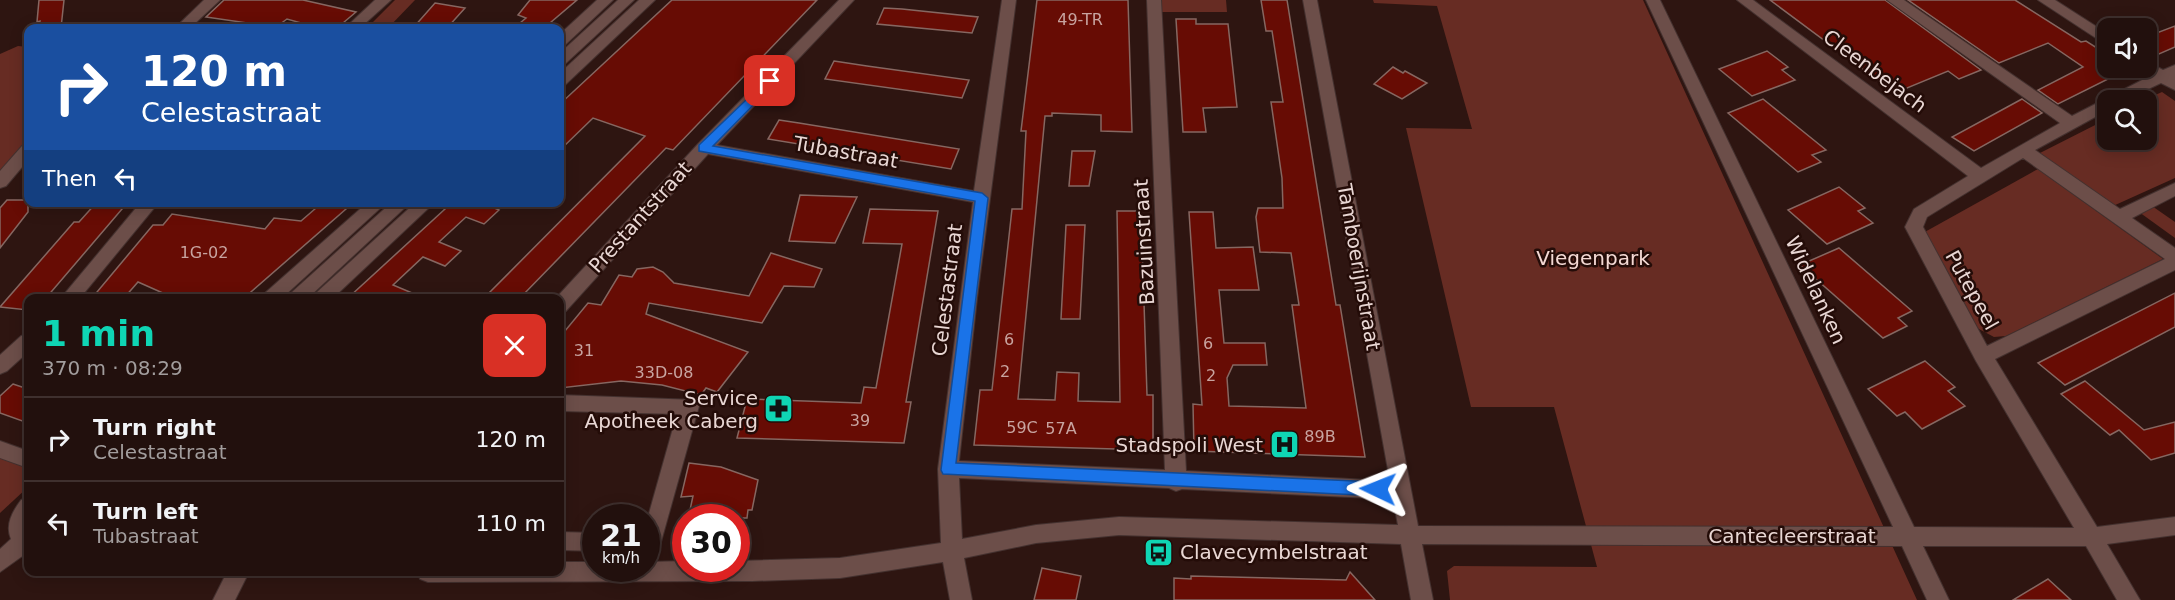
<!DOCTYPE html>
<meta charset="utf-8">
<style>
body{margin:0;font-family:"DejaVu Sans",sans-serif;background:#2e1e1b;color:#f1f3f6;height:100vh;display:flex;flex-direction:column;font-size:22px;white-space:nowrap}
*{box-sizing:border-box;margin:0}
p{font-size:20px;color:#a29d9d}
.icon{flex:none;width:33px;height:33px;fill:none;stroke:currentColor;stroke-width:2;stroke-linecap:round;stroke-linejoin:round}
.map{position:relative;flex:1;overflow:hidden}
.panel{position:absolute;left:24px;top:294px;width:540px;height:282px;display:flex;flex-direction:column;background:#22100d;border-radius:12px;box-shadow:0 3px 15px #0003,0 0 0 2px #3f302e}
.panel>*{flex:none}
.guide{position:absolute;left:24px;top:24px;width:540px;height:183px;border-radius:12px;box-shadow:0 3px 15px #0003,0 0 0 2px #3f302e;background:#1a4fa0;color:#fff;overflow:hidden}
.tools{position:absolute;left:2097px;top:18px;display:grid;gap:12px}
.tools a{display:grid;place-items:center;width:60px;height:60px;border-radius:12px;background:#22100d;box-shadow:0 3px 15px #0003,0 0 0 2px #3f302e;font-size:30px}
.speed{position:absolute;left:582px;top:504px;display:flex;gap:12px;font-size:30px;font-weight:700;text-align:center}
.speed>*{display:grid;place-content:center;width:78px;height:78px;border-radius:50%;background:#22100d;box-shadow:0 3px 15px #0003,0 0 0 2px #3f302e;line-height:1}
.speed small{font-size:15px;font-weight:400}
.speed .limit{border:9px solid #d22;background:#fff;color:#111}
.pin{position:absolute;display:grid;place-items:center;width:51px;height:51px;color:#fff;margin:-26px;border-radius:12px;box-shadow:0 3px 9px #0006}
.me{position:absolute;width:66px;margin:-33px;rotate:272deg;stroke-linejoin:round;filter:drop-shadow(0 0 4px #0008)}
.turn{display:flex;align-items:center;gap:21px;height:126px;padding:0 18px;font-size:27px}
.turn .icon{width:78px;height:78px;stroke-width:2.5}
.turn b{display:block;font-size:42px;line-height:51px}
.then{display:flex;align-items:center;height:57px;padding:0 18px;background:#0003;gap:12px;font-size:22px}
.round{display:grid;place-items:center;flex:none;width:63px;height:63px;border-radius:12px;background:#2e1e1b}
.overview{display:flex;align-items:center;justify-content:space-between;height:102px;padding:0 18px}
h1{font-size:36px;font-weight:700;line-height:45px;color:#0fd5b4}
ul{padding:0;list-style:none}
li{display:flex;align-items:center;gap:18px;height:84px;padding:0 18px;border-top:2px solid #3f302e}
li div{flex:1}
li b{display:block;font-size:22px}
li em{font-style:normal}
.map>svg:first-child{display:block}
</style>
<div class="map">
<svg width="2175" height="600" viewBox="0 0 2175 600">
<rect width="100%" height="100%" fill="#2e1511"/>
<g fill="#672c23">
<polygon points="395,0 415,0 388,28 376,28 371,24"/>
<polygon points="1158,0 1226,0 1227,12 1159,12"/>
<polygon points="1373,0 1643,0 1917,600 1450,600 1447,571 1454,566 1597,567 1554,407 1471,407 1406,128 1472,129 1437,6 1374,3"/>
<polygon points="18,46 28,47 28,142 0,174 0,54"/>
<polygon points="2162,92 2175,101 2175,178 2113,206 2038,154 2107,119 2108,140 2146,140 2146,100 2144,100"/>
<polygon points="2038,169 2163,259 2006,336 1994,337 1977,328 1923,233"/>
<polygon points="2152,206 2175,222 2175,238 2139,212"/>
<polygon points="0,457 28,468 28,487 0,513"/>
</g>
<g fill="#670c04" stroke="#866761" stroke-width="1.5">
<polygon points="39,0 64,0 61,28 39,28 40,21 37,22"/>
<polygon points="224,0 303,0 356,12 337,28 319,28 287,19 276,27 206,17"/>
<polygon points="530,0 577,0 544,28 514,28 526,18 518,15"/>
<polygon points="672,0 817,0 673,150 666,148 520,298 484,298 645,136 593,118 560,150 560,104"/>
<polygon points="1037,0 1128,0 1132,132 1101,131 1101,115 1052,113 1052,116 1045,116 1018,399 1055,400 1057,372 1079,373 1078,401 1120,402 1117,211 1141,211 1147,395 1153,395 1153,450 974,445 980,390 992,390 1012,209 1022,209 1026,131 1021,131"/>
<polygon points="1261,0 1287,0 1336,305 1340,305 1365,457 1194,451 1193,404 1202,405 1189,212 1213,212 1216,248 1253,247 1259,290 1219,290 1224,343 1265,343 1267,365 1233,365 1227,378 1229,406 1306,408 1292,305 1299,305 1291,253 1260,252 1256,217 1258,208 1283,208 1282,178 1271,102 1283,102 1272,31 1266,31"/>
<polygon points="1770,0 1885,0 1981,70 1959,79 1948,71 1895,93"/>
<polygon points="1908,0 2015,0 2081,42 2086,41 2108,55 2108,79 2058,104 2038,90 2083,67 2048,43 1999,63"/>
<polygon points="435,3 465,8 447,28 413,28"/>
<polygon points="884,8 902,9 978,17 972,33 877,24"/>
<polygon points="1176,19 1196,19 1196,24 1228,24 1237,107 1203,108 1206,132 1183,132"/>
<polygon points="2175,26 2175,47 2159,54 2146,46 2146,37"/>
<polygon points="1767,51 1788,67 1782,70 1795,80 1752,96 1719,69"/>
<polygon points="834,61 867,66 969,80 962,98 825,79"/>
<polygon points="1393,67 1403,73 1405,71 1427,83 1402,99 1374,84"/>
<polygon points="1763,99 1826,150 1812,155 1821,162 1798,172 1728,113"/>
<polygon points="2022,99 2042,113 1974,151 1952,137"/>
<polygon points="779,120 799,123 959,149 951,169 768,139"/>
<polygon points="1072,151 1095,151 1089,186 1069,186"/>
<polygon points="1839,187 1865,208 1858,211 1873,223 1827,244 1788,210"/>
<polygon points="800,195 857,197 835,243 789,241"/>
<polygon points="7,200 28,200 28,212 0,248 0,208"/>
<polygon points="97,202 128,202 46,298 28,298 28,310 0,307 74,222 79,222"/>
<polygon points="323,202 354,202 244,298 174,298 138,282 124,298 92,298 153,225 163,225 172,214 265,229 274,218 301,221"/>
<polygon points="437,202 481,202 499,210 484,224 466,217 439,242 461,251 445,266 423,257 393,285 424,298 348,298 445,209 435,205"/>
<polygon points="870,209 938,211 906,402 911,402 904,443 737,438 747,399 861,403 864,387 876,388 902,244 863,243"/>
<polygon points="1066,225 1085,225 1080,319 1061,319"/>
<polygon points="1839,248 1912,311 1898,318 1907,326 1883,338 1800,265"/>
<polygon points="771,253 822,269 814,287 784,286 762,323 649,303 646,314 748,352 717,392 706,388 701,395 662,385 621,381 560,388 560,337 588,303 601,305 619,275 632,277 637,269 653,267 663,272 674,283 749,296"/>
<polygon points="2175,293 2175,327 2065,385 2038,363"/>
<polygon points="1925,361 1955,387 1948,391 1965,406 1922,429 1905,412 1897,416 1868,389"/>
<polygon points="2085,381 2144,430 2175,422 2175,453 2151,460 2119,430 2110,435 2061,394"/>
<polygon points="13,384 28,389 28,423 0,413 0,396"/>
<polygon points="689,463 721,467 758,480 752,510 748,510 747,518 724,518 725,513 690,510 693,496 681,497"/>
<polygon points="1042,568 1081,576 1076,600 1034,600"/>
<polygon points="1350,572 1375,600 1174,600 1174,578 1191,579 1191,576 1346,580"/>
<polygon points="2048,579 2071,600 2013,600"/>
</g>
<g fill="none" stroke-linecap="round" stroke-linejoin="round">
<defs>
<g id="minor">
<polygon points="204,0 220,0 190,28 175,28"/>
<polygon points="375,0 391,0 360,28 345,28"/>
<polygon points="597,0 613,0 565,45 560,47 560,34"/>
<polygon points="618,0 634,0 565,64 560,66 560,53"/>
<polygon points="639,0 655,0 565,85 560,86 560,73"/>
<path d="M839,0H854L717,145L974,191L1002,0H1016L977,298L959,461L1165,470L1147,0H1161L1186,471L1390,481L1303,0H1317L1418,526L1893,527L1646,0H1660L1914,527L2074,528L1976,361L1905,227L1914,209L1968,176L1737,0H1753L1981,168L2060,123L1887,0H1904L2072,116L2150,76L2139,68H2146V61L2163,70L2175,65V90L2161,83L2125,100H2108V110L2035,150L2120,209L2175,183V196L2132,218L2175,248V270L1995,359L2097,527L2175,517V535L2107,544L2140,600H2117L2086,546H1923L1949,600H1927L1902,546L1422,544L1433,600H1411L1401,544L1119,535L1036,543L964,558L972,600H950L943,562L840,578L752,581L428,582L420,579L418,572H560V562H596V568H646V562L686,561V568H736V561L840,558L941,543L938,469L973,202L708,154L566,311L560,313V298H556L698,144ZM2023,158L2165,259L1987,346L1923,227L1927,217ZM959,478L1169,488L1176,491L1182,489L1393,499L1398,525L1119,517L1036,525L962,539Z"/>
<polygon points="2038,0 2055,0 2108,34 2108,46"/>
<polygon points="28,144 28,160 6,186 0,188 0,171 22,146"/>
<polygon points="141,202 159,202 80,298 61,298"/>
<polygon points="368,202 387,202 282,298 262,298 265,293"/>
<polygon points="392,202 411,202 308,298 288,298 291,293"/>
<polygon points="416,202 435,202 333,298 313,298 316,293"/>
<polygon points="28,334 28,352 7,371 0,374 0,355 21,336"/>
<polygon points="560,395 696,400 699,406 659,549 646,551 646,524 677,414 560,411"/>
<polygon points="0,441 28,451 28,468 0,458"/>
<path d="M28,497V552L0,572V549L11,539C5,525 12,512 21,500Z"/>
<polygon points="560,532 596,533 596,551 560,550"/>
<polygon points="227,572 249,572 235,600 213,600"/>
</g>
</defs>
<use href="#minor" stroke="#44312f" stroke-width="2"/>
<use href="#minor" fill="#6c4e49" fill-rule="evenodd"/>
</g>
<polygon fill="#1a73e8" stroke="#114b97" stroke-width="1.5" points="770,77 776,81 774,84 713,146 982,193 988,198 956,463 1378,482 1383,484 1386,489 1383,494 1378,496 943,474 941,470 975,201 699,151 699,145"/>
<defs>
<symbol id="pharmacy-square" viewBox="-11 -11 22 22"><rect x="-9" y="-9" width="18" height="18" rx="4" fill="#0fd5b4" stroke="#240c08"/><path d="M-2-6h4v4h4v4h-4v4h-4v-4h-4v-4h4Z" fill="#111"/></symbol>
<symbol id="hospital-square" viewBox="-11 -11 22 22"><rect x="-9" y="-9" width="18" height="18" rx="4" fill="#0fd5b4" stroke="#240c08"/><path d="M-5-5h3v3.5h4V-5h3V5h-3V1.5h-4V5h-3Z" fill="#111"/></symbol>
<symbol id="bus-square" viewBox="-11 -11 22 22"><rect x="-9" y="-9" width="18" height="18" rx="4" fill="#0fd5b4" stroke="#240c08"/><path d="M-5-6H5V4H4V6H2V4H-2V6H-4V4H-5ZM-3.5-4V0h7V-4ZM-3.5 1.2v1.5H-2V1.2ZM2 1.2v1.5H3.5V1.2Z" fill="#111"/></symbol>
</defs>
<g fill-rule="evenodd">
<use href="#pharmacy-square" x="762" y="392" width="33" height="33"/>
<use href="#hospital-square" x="1268" y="428" width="33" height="33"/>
<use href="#bus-square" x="1142" y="536" width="33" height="33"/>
</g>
<g text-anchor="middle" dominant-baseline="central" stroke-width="5" stroke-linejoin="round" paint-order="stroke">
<g font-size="16" fill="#c8a4a0">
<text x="1080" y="19">49-TR</text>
<text x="204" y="252">1G-02</text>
<text x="1009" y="339">6</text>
<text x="1208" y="343">6</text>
<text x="584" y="350">31</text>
<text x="1005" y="371">2</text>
<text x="664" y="372">33D-08</text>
<text x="1211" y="375">2</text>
<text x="860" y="420">39</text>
<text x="1022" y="427">59C</text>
<text x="1061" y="428">57A</text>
<text x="1320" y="436">89B</text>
</g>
<g font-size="20" fill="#e9d7d4" stroke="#240c08">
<text transform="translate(1875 71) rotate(37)">Cleenbejach</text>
<text transform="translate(846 152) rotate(10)">Tubastraat</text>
<text transform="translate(640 217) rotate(-48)">Prestantstraat</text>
<text transform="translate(1144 242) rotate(-93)">Bazuinstraat</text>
<text transform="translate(1359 267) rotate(80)">Tamboerijnstraat</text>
<text transform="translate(947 290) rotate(-83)">Celestastraat</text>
<text transform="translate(1816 290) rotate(65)">Widelanken</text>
<text transform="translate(1972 290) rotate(61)">Putepeel</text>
<text x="1792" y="536">Cantecleerstraat</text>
</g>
<g font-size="20" fill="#f4d9d4" stroke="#240c08">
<text x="1593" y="258">Viegenpark</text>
</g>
<g font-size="20" fill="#e9d7d4" stroke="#240c08" text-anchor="end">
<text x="758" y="398">Service<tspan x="758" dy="23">Apotheek Caberg</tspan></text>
<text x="1263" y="445">Stadspoli West</text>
<text x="1180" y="552" text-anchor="start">Clavecymbelstraat</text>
</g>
</g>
</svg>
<div class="tools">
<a><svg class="icon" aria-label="sound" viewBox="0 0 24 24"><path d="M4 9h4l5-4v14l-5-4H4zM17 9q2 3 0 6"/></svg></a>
<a><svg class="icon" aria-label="search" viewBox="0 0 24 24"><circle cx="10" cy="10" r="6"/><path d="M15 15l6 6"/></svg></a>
</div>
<div class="speed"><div>21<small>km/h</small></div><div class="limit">30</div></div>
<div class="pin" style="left:770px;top:81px;background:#d93025"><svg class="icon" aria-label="arrive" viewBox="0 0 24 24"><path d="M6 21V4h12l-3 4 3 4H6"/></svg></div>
<svg class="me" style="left:1378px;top:489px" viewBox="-20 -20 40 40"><path d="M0-17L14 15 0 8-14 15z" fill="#1a73e8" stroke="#fff" stroke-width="4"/></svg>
<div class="guide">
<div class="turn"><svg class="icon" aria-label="right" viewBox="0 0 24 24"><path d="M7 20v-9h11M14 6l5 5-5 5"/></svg><div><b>120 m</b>Celestastraat</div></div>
<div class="then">Then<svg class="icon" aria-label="left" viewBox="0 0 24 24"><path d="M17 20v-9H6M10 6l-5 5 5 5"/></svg></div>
</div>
<section class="panel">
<div class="overview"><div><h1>1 min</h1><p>370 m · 08:29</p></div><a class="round" style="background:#d93025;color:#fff"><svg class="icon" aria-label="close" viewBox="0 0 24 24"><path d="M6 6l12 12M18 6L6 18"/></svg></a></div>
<ul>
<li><svg class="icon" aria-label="right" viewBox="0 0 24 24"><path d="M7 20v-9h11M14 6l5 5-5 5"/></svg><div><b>Turn right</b><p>Celestastraat</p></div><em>120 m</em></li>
<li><svg class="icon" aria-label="left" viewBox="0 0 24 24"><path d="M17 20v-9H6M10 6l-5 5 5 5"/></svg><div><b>Turn left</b><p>Tubastraat</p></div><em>110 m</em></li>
</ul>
</section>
</div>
